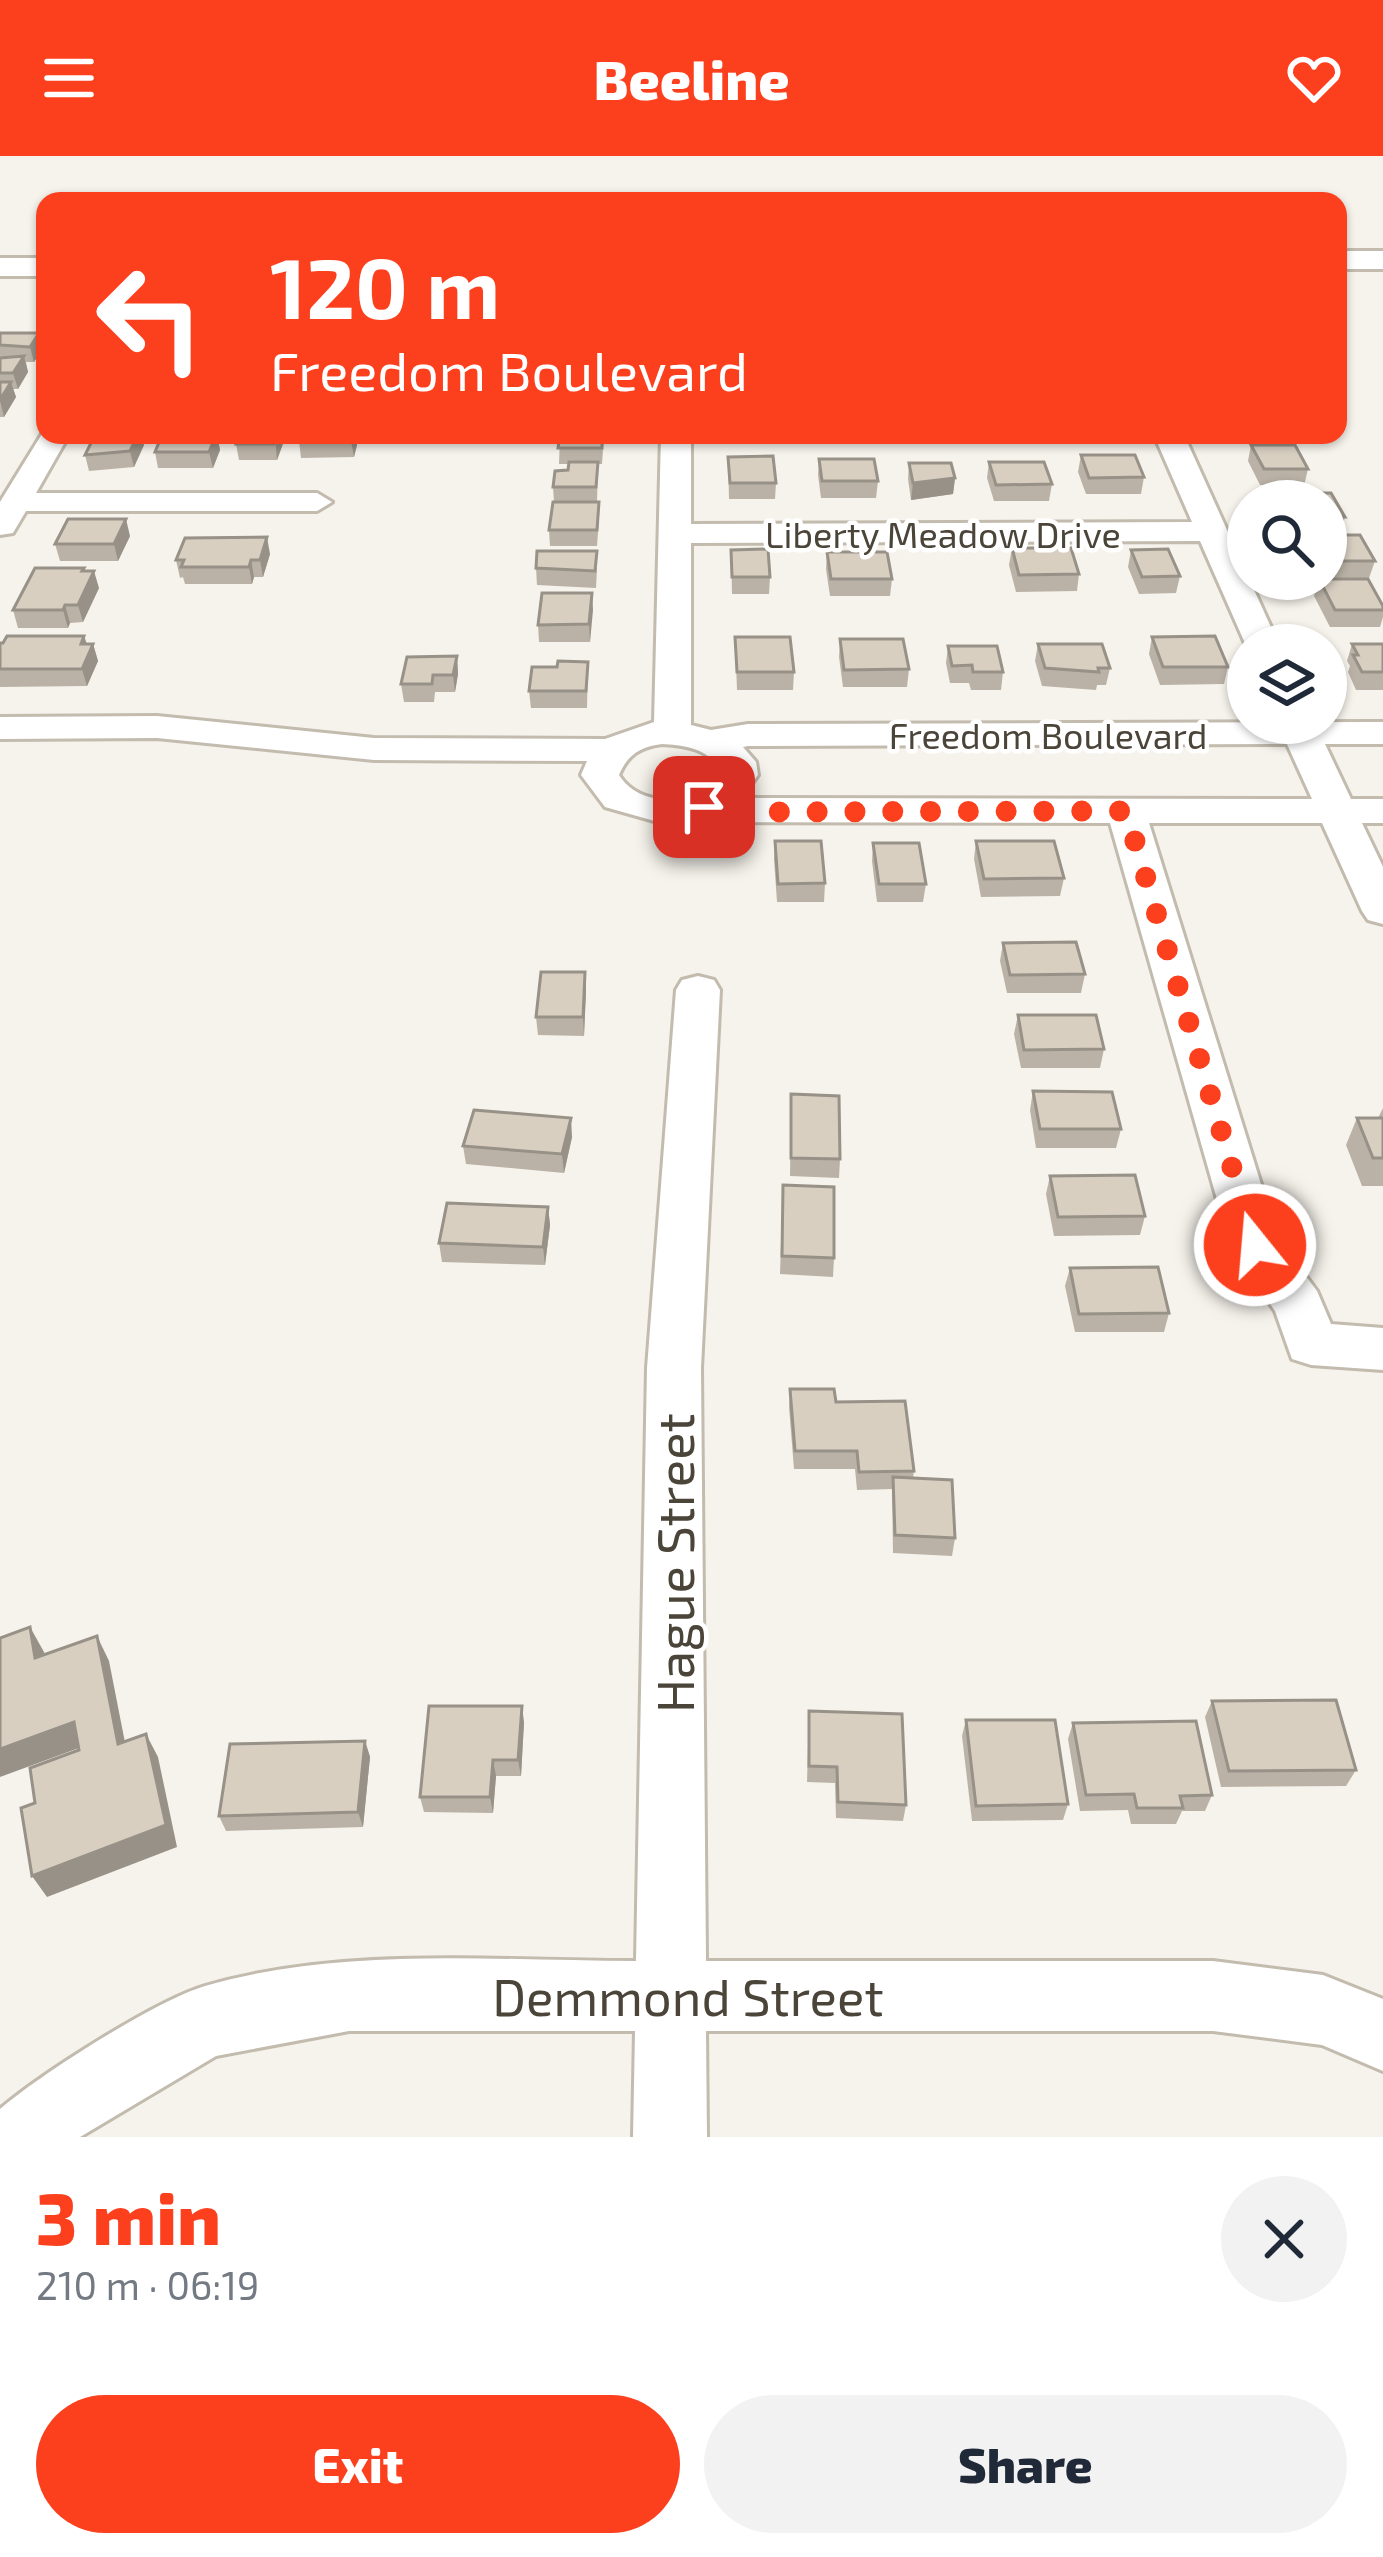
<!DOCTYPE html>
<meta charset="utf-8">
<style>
body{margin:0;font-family:"Exo 2",sans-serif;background:#f2f2f3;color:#1f2937;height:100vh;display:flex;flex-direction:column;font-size:45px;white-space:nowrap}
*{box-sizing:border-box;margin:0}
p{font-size:39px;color:#747a83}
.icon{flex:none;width:66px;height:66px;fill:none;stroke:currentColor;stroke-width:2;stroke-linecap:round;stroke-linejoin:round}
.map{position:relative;height:1981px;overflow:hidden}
.details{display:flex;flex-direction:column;background:#fff;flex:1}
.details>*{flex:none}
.banner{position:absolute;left:36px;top:36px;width:1311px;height:252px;border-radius:24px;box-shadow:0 3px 9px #0004;background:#fc3f1d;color:#fff;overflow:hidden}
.tools{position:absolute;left:1227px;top:324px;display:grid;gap:24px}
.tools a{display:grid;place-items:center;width:120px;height:120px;border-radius:50%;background:#fff;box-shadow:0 3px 9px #0004;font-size:60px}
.pin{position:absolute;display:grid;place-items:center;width:102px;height:102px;color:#fff;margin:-51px;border-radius:24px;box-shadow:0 6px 18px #0006}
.me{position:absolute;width:132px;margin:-66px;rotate:343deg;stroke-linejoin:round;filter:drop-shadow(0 0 9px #0008)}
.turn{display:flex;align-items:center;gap:42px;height:252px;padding:0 36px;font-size:54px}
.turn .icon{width:156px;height:156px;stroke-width:2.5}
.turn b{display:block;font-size:84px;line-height:102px}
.round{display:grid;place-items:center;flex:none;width:126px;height:126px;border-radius:63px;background:#f2f2f3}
.headline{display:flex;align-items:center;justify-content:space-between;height:204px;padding:0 36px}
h1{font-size:72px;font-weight:800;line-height:90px;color:#fc3f1d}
.action{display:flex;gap:24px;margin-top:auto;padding:24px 36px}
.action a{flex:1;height:138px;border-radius:72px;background:#fc3f1d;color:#fff;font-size:48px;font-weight:800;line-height:138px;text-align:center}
.action a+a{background:#f2f2f3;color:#1f2937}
header{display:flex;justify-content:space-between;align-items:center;height:156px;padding:0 36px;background:#fc3f1d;color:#fff;font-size:54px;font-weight:800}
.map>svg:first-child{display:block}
</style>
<header><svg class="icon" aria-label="menu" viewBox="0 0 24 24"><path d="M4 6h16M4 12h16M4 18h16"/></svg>Beeline<svg class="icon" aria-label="heart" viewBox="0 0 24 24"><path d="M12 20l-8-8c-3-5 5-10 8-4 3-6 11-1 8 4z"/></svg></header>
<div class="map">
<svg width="1383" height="1981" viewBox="0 0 1383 1981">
<rect width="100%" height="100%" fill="#f6f3ec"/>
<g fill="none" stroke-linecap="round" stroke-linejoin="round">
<defs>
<g id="minor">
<polygon points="45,273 45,279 69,279 36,337 317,337 332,346 317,355 26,355 13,377 0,379 0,346"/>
<path d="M661,279H691V368L1192,366L1154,279H1184L1279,489H1248V494L1200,385L691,387V569L711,574L748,568L1383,566V588H1325L1351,643H1383V667H1362L1383,711V768L1368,764L1362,755L1322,667H1149L1278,1083L1317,1135L1331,1168L1383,1172V1214L1311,1209L1292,1203L1275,1155L1230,1089L1110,667L658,666L605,651L581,619L587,605L374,604L157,582L0,583V561L157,560L374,582L605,583L654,566ZM662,588C684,589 714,593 720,618C697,649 641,654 619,619C628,598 640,591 662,588ZM1287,588L1312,643L741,642L758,619L756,606L743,591L748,590Z"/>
<path d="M698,820L714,824L720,834L701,1212L706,1805H1213L1323,1819L1383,1843V1915L1322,1889L1213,1875H706L707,1981H633L635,1875H349L216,1900L80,1981H0V1953C41,1918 155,1845 205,1830C343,1790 494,1805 636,1805L647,1212L676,834L682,824Z"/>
</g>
<g id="tertiary">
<rect x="1338" y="95" width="45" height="18"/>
<rect x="0" y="102" width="45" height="18"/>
</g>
</defs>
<use href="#minor" stroke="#c2bbae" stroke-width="6"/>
<use href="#tertiary" stroke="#c2bbae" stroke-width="6"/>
<use href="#minor" fill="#fff" fill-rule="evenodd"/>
<use href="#tertiary" fill="#fff" fill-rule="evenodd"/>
</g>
<g fill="#bab2a6">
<polygon points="0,177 43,192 34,206 26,206 28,216 18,233 13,233 16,241 4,261 0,261"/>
<polygon points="217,279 220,294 213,312 158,312 155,296 179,284"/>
<polygon points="239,279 283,279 284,285 277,304 239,304 236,288"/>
<polygon points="356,279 357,289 354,301 301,302 299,285"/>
<polygon points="560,279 604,279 602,308 598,308 597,346 599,346 599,363 597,390 550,390 549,374 554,346 553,331 568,314 569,308 559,308"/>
<polygon points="1234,279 1288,279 1287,285 1255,284 1252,279"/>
<polygon points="144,289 134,311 89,315 85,299"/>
<polygon points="1251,289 1308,313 1304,330 1260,329 1248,305"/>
<polygon points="1081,299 1144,321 1141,338 1086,338 1078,316"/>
<polygon points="728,301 776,327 775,343 729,343"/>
<polygon points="819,303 878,325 876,342 821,342 818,319"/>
<polygon points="989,306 1052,328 1049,345 994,345 987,322"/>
<polygon points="909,307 955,322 953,338 911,344 908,323"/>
<polygon points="1326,345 1345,361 1340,377 1326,378"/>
<polygon points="1326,379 1375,405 1369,422 1326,422"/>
<polygon points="130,380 118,405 60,405 55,388"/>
<polygon points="1012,392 1079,418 1077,435 1016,436 1009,409"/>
<polygon points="731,394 770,421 769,438 732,438"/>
<polygon points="1131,394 1180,420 1176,437 1139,438 1128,411"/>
<polygon points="827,396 892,423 890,440 830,440 826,413"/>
<polygon points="270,398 263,421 254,421 252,428 185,428 183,421 180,422 176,404"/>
<polygon points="536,412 597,412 596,432 537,429"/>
<polygon points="85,415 99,432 83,466 70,467 68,472 18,472 13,454"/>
<polygon points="1319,423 1383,450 1383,461 1380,471 1330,471 1314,440"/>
<polygon points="592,437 590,486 539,486 538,469"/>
<polygon points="84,480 87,488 93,488 98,505 87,530 0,531 0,487"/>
<polygon points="735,481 794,516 793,534 737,534"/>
<polygon points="1152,481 1228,511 1224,528 1160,529 1149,498"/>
<polygon points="840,483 909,513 907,531 843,531 839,501"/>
<polygon points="1038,488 1110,512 1106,529 1097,529 1096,534 1042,530 1035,505"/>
<polygon points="1352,488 1383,488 1383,534 1356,534 1348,516 1350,510 1347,505"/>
<polygon points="948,490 1003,516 1001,534 971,534 969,527 950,527 946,507"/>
<polygon points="457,500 458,518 455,536 435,536 434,546 404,546 401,528"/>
<polygon points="588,506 587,552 531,552 529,535"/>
<polygon points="775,685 825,727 824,746 777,746 774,703"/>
<polygon points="976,685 1064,722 1060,740 981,741 974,703"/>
<polygon points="873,687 926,728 923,746 877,746 872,705"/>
<polygon points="1003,787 1085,818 1081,837 1007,837 1000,805"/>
<polygon points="586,834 584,880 538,879 536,861"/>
<polygon points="1018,859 1104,893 1100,912 1021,912 1014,878"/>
<polygon points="1033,935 1121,973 1116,992 1036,992 1030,954"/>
<polygon points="791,938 840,1003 839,1022 790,1020"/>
<polygon points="1383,952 1383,1030 1362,1030 1346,989 1357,962 1378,962"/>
<polygon points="572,981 564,1017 466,1008 463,990"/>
<polygon points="1050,1020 1145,1060 1140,1079 1054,1080 1046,1038"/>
<polygon points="783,1029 834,1102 833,1121 780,1118"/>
<polygon points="548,1051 550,1069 545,1109 442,1106 439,1087"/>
<polygon points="1070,1112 1169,1157 1164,1176 1075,1176 1065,1130"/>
<polygon points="790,1233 836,1246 914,1315 913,1322 955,1382 952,1400 893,1397 892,1333 857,1334 855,1313 794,1313 789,1251"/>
<polygon points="1212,1545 1356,1614 1346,1630 1221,1631 1205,1561"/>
<polygon points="809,1555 906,1649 903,1665 836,1662 835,1627 807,1626"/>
<polygon points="966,1564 1068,1648 1063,1664 972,1665 962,1580"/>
<polygon points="524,1566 521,1620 496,1620 493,1657 424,1656 420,1641"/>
<polygon points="1073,1567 1212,1639 1205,1655 1182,1655 1176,1668 1131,1668 1128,1654 1080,1655 1068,1583"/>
<polygon points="365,1585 370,1601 363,1671 226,1675 219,1660"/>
</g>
<g fill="#979187">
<polygon points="39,177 43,192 34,206 30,191"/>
<polygon points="24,200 28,216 18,233 13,217"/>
<polygon points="11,226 16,241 4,261 0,244"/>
<polygon points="138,279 142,279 144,289 134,311 130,295"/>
<polygon points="217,279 220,294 213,312 209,296"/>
<polygon points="275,279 283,279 284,285 277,304"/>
<polygon points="353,279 356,279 357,289 354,301 351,285"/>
<polygon points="955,322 953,338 911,344 913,327"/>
<polygon points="126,363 130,380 118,405 114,388"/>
<polygon points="267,381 270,398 263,421 260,404"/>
<polygon points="251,404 254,421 252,428 249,411"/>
<polygon points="84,412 88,428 94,415 99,432 83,466 78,449"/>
<polygon points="592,437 593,454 590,486 589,468"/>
<polygon points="65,449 70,467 68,472 63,454"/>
<polygon points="84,480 89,496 93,488 98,505 87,530 82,513 81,488"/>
<polygon points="457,500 458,518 455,536 453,519"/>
<polygon points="585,816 586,834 584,880 583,861"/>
<polygon points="571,962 572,981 564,1017 562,998"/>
<polygon points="548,1051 550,1069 545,1109 543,1091"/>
<polygon points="30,1471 44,1496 49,1526 35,1502"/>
<polygon points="97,1480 109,1505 130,1612 118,1588"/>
<polygon points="522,1550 524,1566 521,1620 518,1604"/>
<polygon points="74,1566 87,1589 0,1621 0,1593"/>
<polygon points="146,1578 158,1601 177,1691 47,1741 32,1720"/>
<polygon points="365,1585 370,1601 363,1671 358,1656"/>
<polygon points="493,1604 496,1620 493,1657 490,1641"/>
</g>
<g fill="#d8cfc1" stroke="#979187" stroke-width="3">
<polygon points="0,177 39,177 30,191 0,189"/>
<polygon points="24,200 13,217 0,217 0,202"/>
<polygon points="0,226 11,226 0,244"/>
<polygon points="95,279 138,279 130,295 85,299"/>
<polygon points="181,279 216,279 209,296 155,296 160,284 179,284"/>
<polygon points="239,279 277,279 274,288 236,288"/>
<polygon points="301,279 353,279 351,285 299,285"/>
<polygon points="560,279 602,279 602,292 558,292"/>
<polygon points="1251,289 1295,289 1308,313 1264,313"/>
<polygon points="1081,299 1135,299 1144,321 1089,322"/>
<polygon points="773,300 776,327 730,327 728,301"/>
<polygon points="819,303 874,303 878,325 822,325"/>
<polygon points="569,306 598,306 596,331 553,331 555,315 568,314"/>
<polygon points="989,306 1044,306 1052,328 996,329"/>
<polygon points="909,307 951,307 955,322 913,327"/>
<polygon points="1275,337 1331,337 1345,361 1326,361 1326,345 1279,345"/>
<polygon points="553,346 599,346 597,374 549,374"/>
<polygon points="68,363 126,363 114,388 55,388"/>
<polygon points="1326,379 1360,379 1375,405 1326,405"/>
<polygon points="267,381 260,404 251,404 249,411 181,411 184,404 176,404 185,382"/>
<polygon points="1012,392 1071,392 1079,418 1019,419"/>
<polygon points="768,393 770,421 732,421 731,394"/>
<polygon points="1168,393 1180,420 1142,421 1131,394"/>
<polygon points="537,395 597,395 595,415 536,412"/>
<polygon points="827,396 887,396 892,423 831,423"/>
<polygon points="35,412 84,412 82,415 94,415 78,449 65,449 63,454 13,454"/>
<polygon points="1319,423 1368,423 1383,450 1383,454 1335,454"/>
<polygon points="542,437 592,437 589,468 538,469"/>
<polygon points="7,480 84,480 81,488 93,488 82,513 0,513 0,487 3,487"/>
<polygon points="1215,480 1228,511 1163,511 1152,481"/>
<polygon points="735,481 790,481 794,516 737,516"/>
<polygon points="840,483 903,483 909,513 844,514"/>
<polygon points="1038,488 1102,488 1110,512 1098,512 1099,516 1045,512"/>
<polygon points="1352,488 1383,488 1383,516 1362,516 1353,499 1358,499"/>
<polygon points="948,490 997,490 1003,516 973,516 972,509 952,510"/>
<polygon points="457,500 453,519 433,519 432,528 401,528 407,501"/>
<polygon points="558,505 588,506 586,535 529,535 532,511 557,511"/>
<polygon points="775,685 821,685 825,727 778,728"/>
<polygon points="976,685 1054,685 1064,722 984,723"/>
<polygon points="873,687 919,687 926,728 879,728"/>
<polygon points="1076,786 1085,818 1010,819 1003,787"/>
<polygon points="541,816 585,816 583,861 536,861"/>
<polygon points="1018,859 1096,859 1104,893 1024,894"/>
<polygon points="1033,935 1112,936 1121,973 1040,973"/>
<polygon points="791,938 839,940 840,1003 791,1002"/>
<polygon points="474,954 571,962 562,998 463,990"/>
<polygon points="1357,962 1383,962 1383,1002 1373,1002"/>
<polygon points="1135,1019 1145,1060 1058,1061 1050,1020"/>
<polygon points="783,1029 834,1031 834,1102 782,1100"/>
<polygon points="447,1047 548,1051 543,1091 439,1087"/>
<polygon points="1158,1111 1169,1157 1079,1158 1070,1112"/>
<polygon points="790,1233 834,1233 836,1246 905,1245 914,1315 859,1316 857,1295 795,1295"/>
<polygon points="893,1321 952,1324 955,1382 895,1379"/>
<polygon points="30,1471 35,1502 97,1480 118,1588 146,1578 166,1669 32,1720 21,1652 35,1647 30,1612 79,1594 74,1566 0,1593 0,1482"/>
<polygon points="1336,1544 1356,1614 1229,1615 1212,1545"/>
<polygon points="429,1550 522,1550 518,1604 493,1604 490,1641 420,1641"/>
<polygon points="809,1555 902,1558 906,1649 838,1646 837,1611 809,1610"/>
<polygon points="966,1564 1055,1564 1068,1648 976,1650"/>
<polygon points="1196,1565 1212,1639 1180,1640 1183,1652 1137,1652 1134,1638 1086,1639 1073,1567"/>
<polygon points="365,1585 358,1656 219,1660 230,1588"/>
</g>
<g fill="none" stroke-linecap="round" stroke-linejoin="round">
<polyline stroke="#fc3f1d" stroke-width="21" stroke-dasharray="0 37.8" points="704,651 752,656 1126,655 1255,1089"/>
</g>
<g text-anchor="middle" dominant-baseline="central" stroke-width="9" stroke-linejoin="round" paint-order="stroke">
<g font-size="36" fill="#4b4439" stroke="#fff">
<text x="943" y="377">Liberty Meadow Drive</text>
<text x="1048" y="578">Freedom Boulevard</text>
</g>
<g font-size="51" fill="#4b4439" stroke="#fff">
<text transform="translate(673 1407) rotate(-90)">Hague Street</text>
<text x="688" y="1839">Demmond Street</text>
</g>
</g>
</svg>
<div class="tools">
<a><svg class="icon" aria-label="search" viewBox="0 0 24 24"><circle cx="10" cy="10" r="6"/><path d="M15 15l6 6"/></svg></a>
<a><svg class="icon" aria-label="layers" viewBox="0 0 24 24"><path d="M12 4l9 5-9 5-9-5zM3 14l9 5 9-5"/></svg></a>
</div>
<div class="pin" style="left:704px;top:651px;background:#d93025"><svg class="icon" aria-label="arrive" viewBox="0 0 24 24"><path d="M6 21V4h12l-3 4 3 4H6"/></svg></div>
<svg class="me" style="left:1255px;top:1089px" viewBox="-20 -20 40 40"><circle r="17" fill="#fc3f1d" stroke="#fff" stroke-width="3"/><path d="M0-11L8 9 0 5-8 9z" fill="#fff"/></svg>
<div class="banner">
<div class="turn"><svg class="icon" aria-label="left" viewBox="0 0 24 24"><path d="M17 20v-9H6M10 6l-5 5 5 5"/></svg><div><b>120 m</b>Freedom Boulevard</div></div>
</div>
</div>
<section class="details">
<div class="headline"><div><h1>3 min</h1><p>210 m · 06:19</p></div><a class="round"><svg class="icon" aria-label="close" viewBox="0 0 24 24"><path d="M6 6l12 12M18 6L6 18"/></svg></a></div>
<div class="action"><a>Exit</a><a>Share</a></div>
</section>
